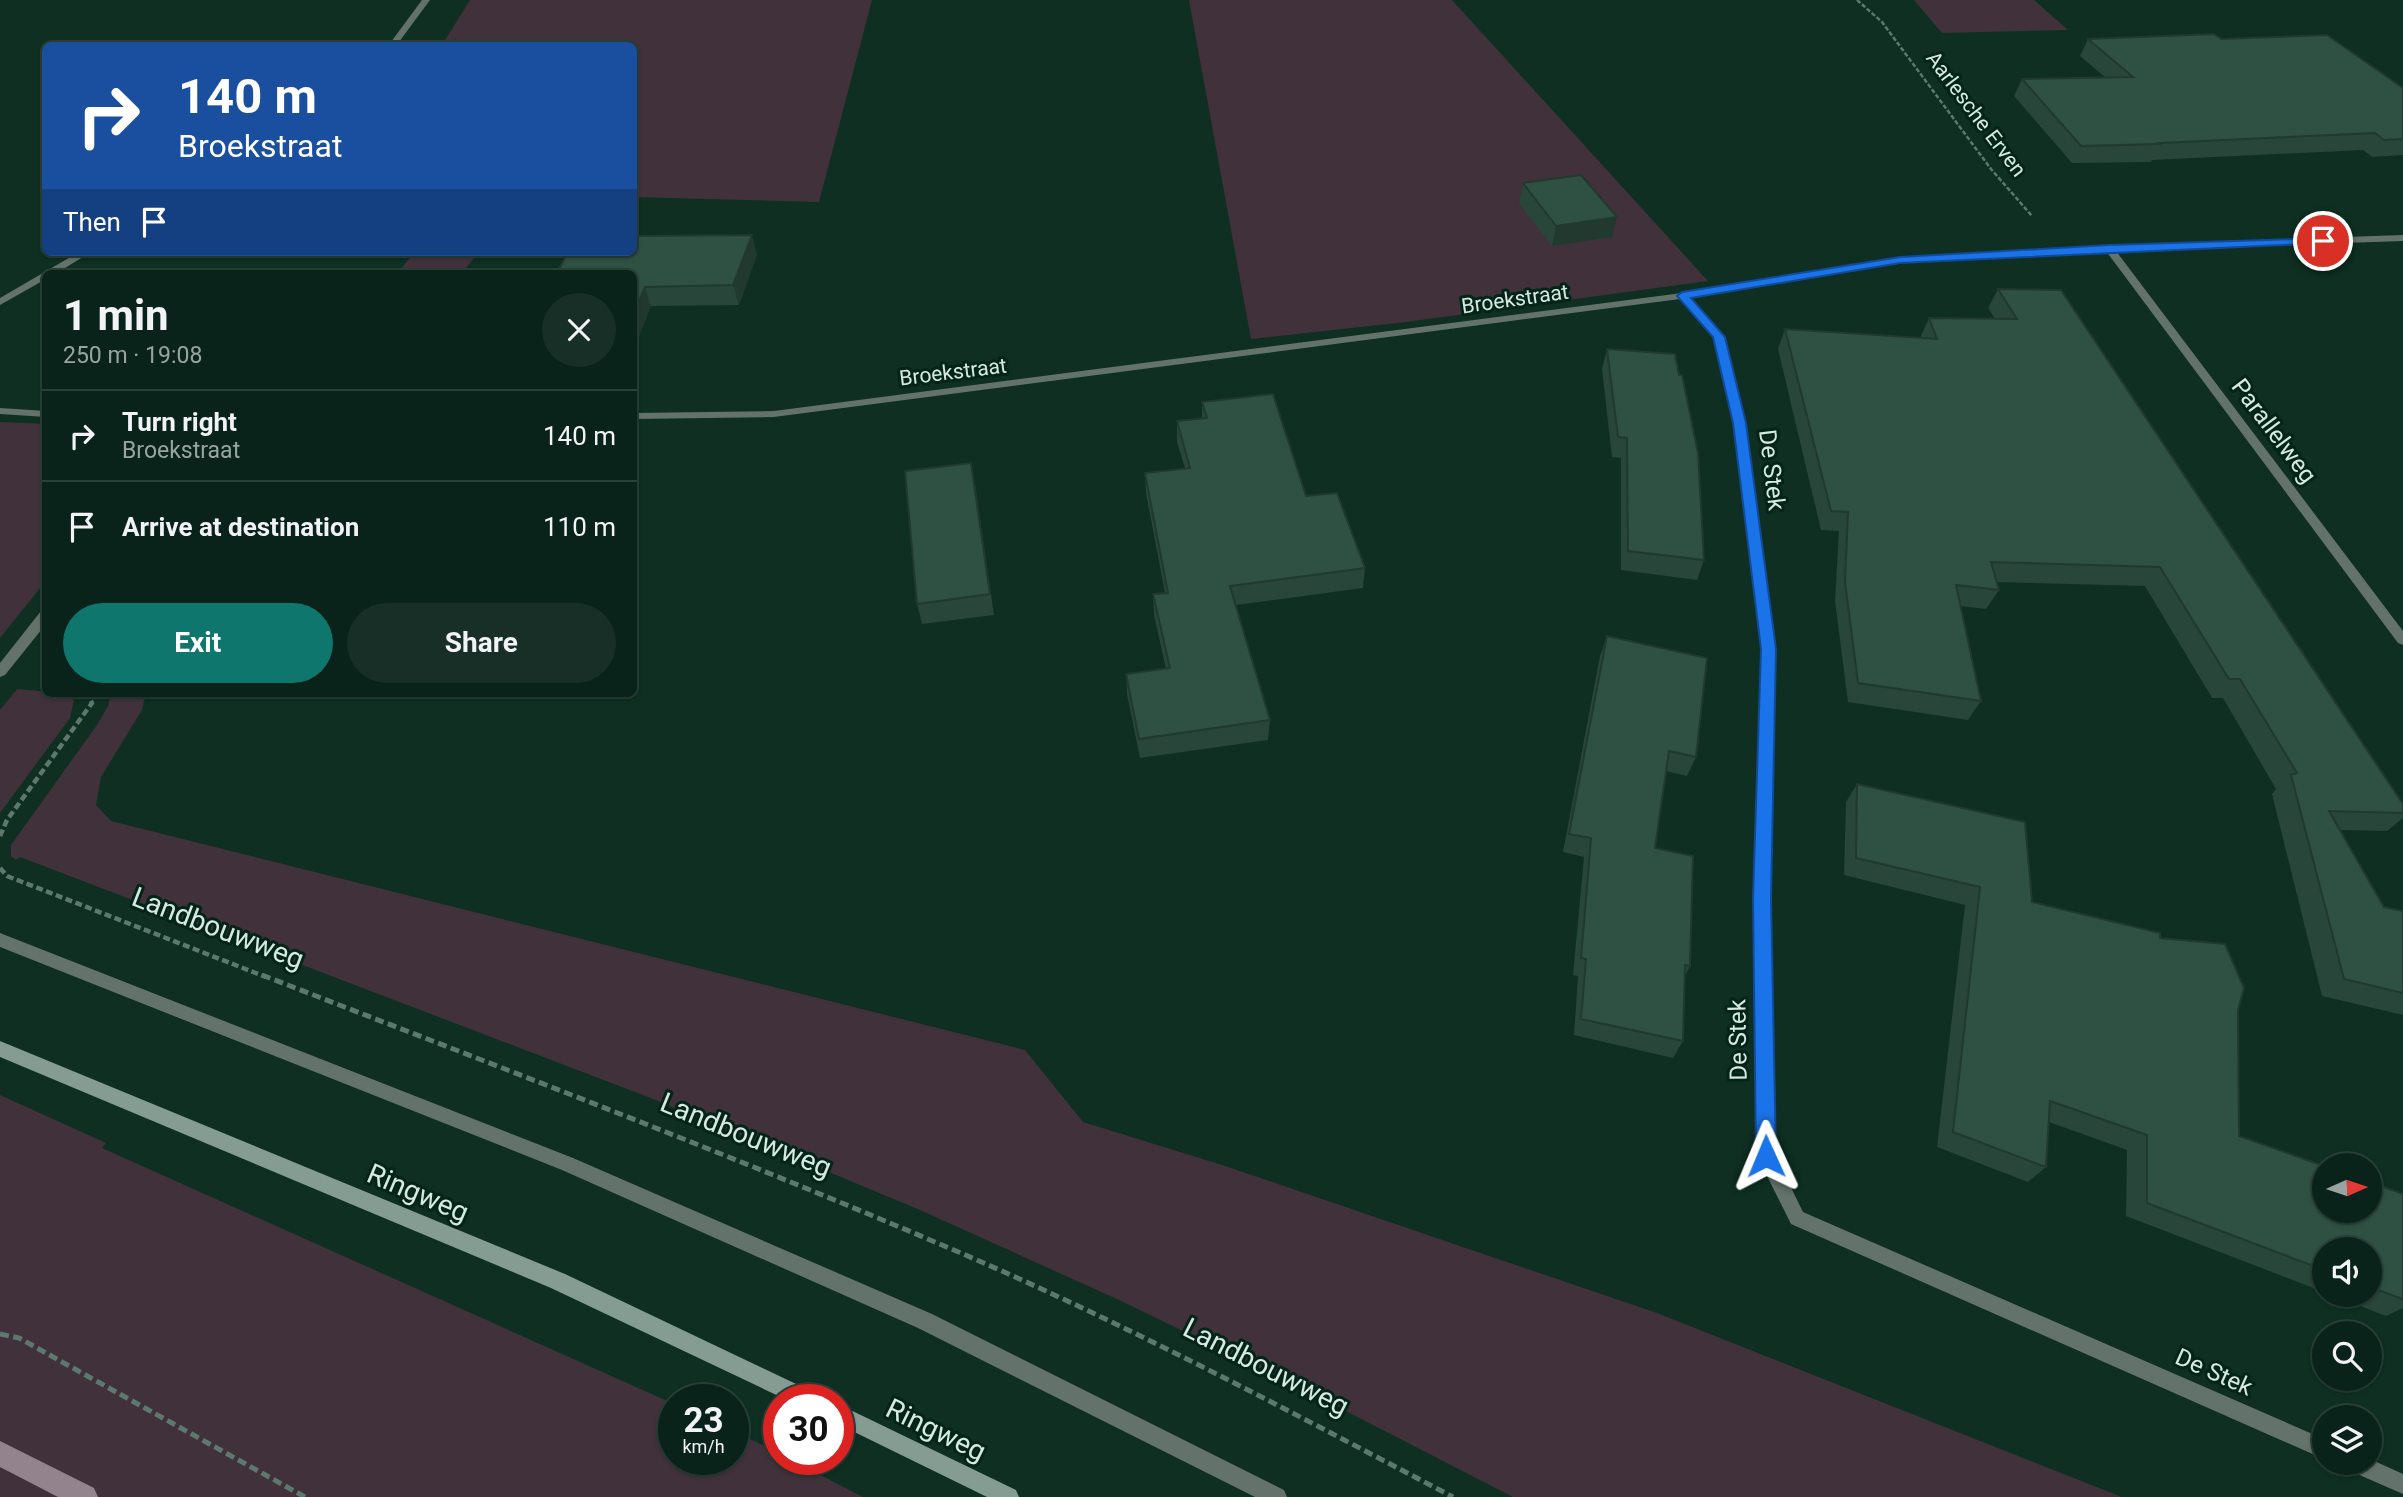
<!DOCTYPE html>
<meta charset="utf-8">
<style>
body{margin:0;font-family:Roboto,sans-serif;background:#182f27;color:#f1f3f6;height:100vh;display:flex;flex-direction:column;font-size:26px;white-space:nowrap}
*{box-sizing:border-box;margin:0}
p{font-size:23px;color:#99a4a2}
.icon{flex:none;width:38px;height:38px;fill:none;stroke:currentColor;stroke-width:2;stroke-linecap:round;stroke-linejoin:round}
.map{position:relative;flex:1;overflow:hidden}
.panel{position:absolute;left:42px;top:270px;width:595px;height:427px;display:flex;flex-direction:column;background:#0a231a;border-radius:10px;box-shadow:0 2px 5px #0004,0 0 0 2px #2a4039}
.panel>*{flex:none}
.top-card{position:absolute;left:42px;top:42px;width:595px;height:214px;border-radius:10px;box-shadow:0 2px 5px #0004,0 0 0 2px #2a4039;background:#1a4fa0;color:#fff;overflow:hidden}
.needle{width:46px;rotate:87deg}
.tools{position:absolute;left:2312px;top:1153px;display:grid;gap:14px}
.tools a{display:grid;place-items:center;width:70px;height:70px;border-radius:50%;background:#0a231a;box-shadow:0 2px 5px #0004,0 0 0 2px #2a4039;font-size:35px}
.speed{position:absolute;left:658px;top:1384px;display:flex;gap:14px;font-size:35px;font-weight:700;text-align:center}
.speed>*{display:grid;place-content:center;width:91px;height:91px;border-radius:50%;background:#0a231a;box-shadow:0 2px 5px #0004,0 0 0 2px #2a4039;line-height:1}
.speed small{font-size:18px;font-weight:400}
.speed .limit{border:10px solid #d22;background:#fff;color:#111}
.pin{position:absolute;display:grid;place-items:center;width:60px;height:60px;color:#fff;margin:-30px;border:4px solid #fff;border-radius:50%;box-shadow:0 2px 7px #0007}
.me{position:absolute;width:77px;margin:-38px;rotate:359deg;stroke-linejoin:round;filter:drop-shadow(0 0 5px #0008)}
.turn{display:flex;align-items:center;gap:24px;height:147px;padding:0 21px;font-size:32px}
.turn .icon{width:91px;height:91px;stroke-width:2.5}
.turn b{display:block;font-size:49px;line-height:60px}
.then{display:flex;align-items:center;height:66px;padding:0 21px;background:#0003;gap:14px;font-size:26px}
.round{display:grid;place-items:center;flex:none;width:74px;height:74px;border-radius:37px;background:#182f27}
.overview{display:flex;align-items:center;justify-content:space-between;height:119px;padding:0 21px}
h1{font-size:42px;font-weight:700;line-height:52px}
.primary-button{display:flex;gap:14px;margin-top:auto;padding:14px 21px}
.primary-button a{flex:1;height:80px;border-radius:42px;background:#0f766e;color:#fff;font-size:28px;font-weight:700;line-height:80px;text-align:center}
.primary-button a+a{background:#182f27;color:#f1f3f6}
ul{padding:0;list-style:none}
li{display:flex;align-items:center;gap:21px;height:91px;padding:0 21px;border-top:2px solid #2a4039}
li div{flex:1}
li b{display:block;font-size:26px}
li em{font-style:normal}
.map>svg:first-child{display:block}
</style>
<div class="map">
<svg width="2403" height="1497" viewBox="0 0 2403 1497">
<rect width="100%" height="100%" fill="#0e2f22"/>
<g fill="#41313b">
<polygon points="470,0 872,0 819,202 634,197 634,46 442,45"/>
<polygon points="1189,0 1452,0 1708,281 1406,322 1251,339"/>
<polygon points="1914,0 2034,0 2068,30 1942,33"/>
<polygon points="414,252 479,252 462,273 398,273"/>
<polygon points="0,422 46,424 45,582 0,638"/>
<polygon points="17,689 62,693 74,700 70,718 0,813 0,710"/>
<polygon points="111,693 146,693 142,710 101,777 96,805 111,821 1025,1050 1083,1122 1222,1165 1657,1313 2122,1497 1513,1497 1307,1391 1119,1300 920,1210 648,1097 20,857 16,860 11,856 11,845 97,725 108,706"/>
<polygon points="0,1095 106,1143 102,1148 674,1404 674,1460 733,1460 733,1431 779,1453 779,1460 791,1460 863,1497 0,1497"/>
</g>
<g fill="none" stroke-linecap="round" stroke-linejoin="round">
<polygon fill="#92838d" fill-rule="evenodd" points="0,1441 94,1488 98,1497 58,1497 0,1467"/>
<polyline stroke="#5d786d" stroke-width="2.5" stroke-dasharray="4.5 2" stroke-linecap="butt" points="1857,0 1882,22 1991,169 2032,216"/>
<g stroke="#5d786d" stroke-width="4.5" stroke-dasharray="7 3.5" stroke-linecap="butt">
<polyline points="0,836 7,820 92,703 87,693"/>
<polyline points="0,868 7,876 266,977"/>
</g>
<g stroke="#5d786d" stroke-width="5" stroke-dasharray="9 4.5" stroke-linecap="butt">
<path d="M262,975C491,1064 722,1151 949,1248C1121,1321 1287,1410 1453,1497"/>
<polyline points="0,1334 19,1338 305,1497"/>
</g>
<g fill="#63726b" fill-rule="evenodd">
<polygon points="2403,235 2403,241 2116,251 2403,631 2403,645 2398,643 2106,251 1900,263 1689,298 1724,336 1746,423 1775,649 1770,898 1775,1155 1803,1212 2324,1439 2324,1459 1791,1224 1757,1156 1754,898 1761,649 1734,423 1714,337 1680,299 774,417 634,419 634,413 774,411 1682,293 1900,257 2109,245"/>
<polygon points="0,408 46,411 46,417 0,414"/>
<polygon points="46,610 46,624 5,675 0,677 0,663 41,611"/>
<polygon points="0,933 573,1158 932,1314 1284,1490 1287,1497 1255,1497 918,1328 562,1170 0,947"/>
<polygon points="2370,1459 2403,1474 2403,1494 2348,1470 2345,1463 2370,1463"/>
</g>
<g fill="#63726b" fill-rule="evenodd">
<polygon points="422,0 430,0 396,46 388,46"/>
<polygon points="79,252 91,252 57,273 46,273 46,279 0,305 0,298"/>
</g>
<g fill="#849c91" fill-rule="evenodd">
<polygon points="0,1041 565,1274 815,1393 818,1400 787,1400 551,1288 0,1057"/>
<polygon points="838,1404 1016,1490 1019,1497 987,1497 838,1424"/>
</g>
</g>
<g fill="#28463a">
<polygon points="2088,39 2221,39 2403,88 2403,155 2372,157 2363,150 2152,160 2151,162 2072,163 2014,96 2022,79 2106,78 2080,56"/>
<polygon points="1523,183 1612,237 1552,246 1519,203"/>
<polygon points="757,254 739,305 651,306 634,273"/>
<polygon points="1998,289 2403,804 2403,818 2387,831 2340,830 2384,907 2403,911 2403,1015 2322,996 2272,794 2276,789 2223,698 2212,698 2145,586 1996,582 1999,590 1986,609 1960,606 1981,701 1968,720 1848,702 1835,601 1839,531 1821,530 1778,349 1785,329 1920,338 1929,318 1995,319 1988,308"/>
<polygon points="1607,349 1704,560 1697,580 1621,570 1621,458 1612,457 1602,369"/>
<polygon points="1202,402 1306,496 1365,568 1363,588 1236,605 1270,720 1268,740 1140,758 1127,694 1126,674 1166,669 1154,615 1153,594 1165,593 1146,493 1145,473 1185,468 1177,442 1177,421 1202,419"/>
<polygon points="975,484 994,615 922,624 917,604"/>
<polygon points="1607,636 1696,757 1687,776 1666,771 1655,848 1690,966 1685,976 1683,1041 1673,1058 1574,1035 1578,976 1573,975 1584,857 1563,852 1600,656"/>
<polygon points="1857,784 2032,902 2160,938 2238,1010 2239,1136 2403,1194 2403,1308 2386,1316 2332,1295 2370,1295 2370,1250 2324,1250 2324,1292 2126,1216 2127,1150 2049,1122 2046,1167 2028,1182 1937,1147 1965,905 1844,875 1846,802"/>
</g>
<g fill="#21392f">
<polygon points="1617,217 1612,237 1552,246 1556,226"/>
<polygon points="752,235 757,254 739,305 733,285"/>
<polygon points="645,287 651,306 634,350 634,313"/>
</g>
<g fill="#2f5143" stroke="#21392f" stroke-width="2">
<polygon points="2214,34 2221,39 2327,35 2403,88 2403,139 2384,140 2375,133 2159,143 2161,144 2081,146 2022,79 2133,77 2088,39"/>
<polygon points="1581,175 1617,217 1556,226 1523,183"/>
<polygon points="752,235 733,285 645,287 634,313 634,273 557,273 568,252 634,252 634,236"/>
<polygon points="1998,289 2061,290 2403,804 2403,813 2329,811 2384,907 2403,911 2403,993 2344,979 2291,775 2297,773 2240,679 2229,679 2160,567 1991,562 1999,590 1956,585 1981,701 1858,683 1845,582 1848,512 1831,511 1785,329 1937,339 1929,318 2017,319"/>
<polygon points="1607,349 1675,354 1679,375 1682,375 1698,453 1704,560 1628,551 1627,438 1618,437"/>
<polygon points="1273,394 1306,496 1337,493 1365,568 1230,586 1270,720 1139,739 1126,674 1170,668 1153,594 1168,593 1145,473 1190,468 1177,421 1207,418 1202,402"/>
<polygon points="971,463 990,594 917,604 905,471"/>
<polygon points="1607,636 1707,658 1696,757 1669,751 1655,848 1693,856 1690,966 1685,965 1683,1041 1581,1019 1586,959 1581,958 1591,838 1569,834"/>
<polygon points="1857,784 2025,822 2032,902 2160,933 2160,938 2225,944 2244,988 2238,1010 2239,1136 2324,1166 2324,1211 2370,1211 2370,1182 2403,1194 2403,1299 2370,1287 2370,1250 2324,1250 2324,1270 2147,1203 2147,1135 2050,1101 2046,1167 1953,1132 1980,887 1856,858"/>
</g>
<polygon fill="#1a73e8" stroke="#114b97" stroke-width="2" points="2323,238 2328,241 2327,243 1900,263 1691,298 1725,337 1746,423 1776,649 1771,898 1776,1156 1773,1163 1766,1165 1759,1163 1756,1156 1753,898 1761,649 1733,423 1713,337 1677,296 1682,292 1900,257 2109,245"/>
<g text-anchor="middle" dominant-baseline="central" stroke-width="6" stroke-linejoin="round" paint-order="stroke">
<g font-size="21" fill="#d7e9e0" stroke="#032519">
<text transform="translate(1976 114) rotate(53)">Aarlesche Erven</text>
<text transform="translate(1515 299) rotate(-8)">Broekstraat</text>
<text transform="translate(953 372) rotate(-7)">Broekstraat</text>
</g>
<g font-size="24" fill="#d7e9e0" stroke="#032519">
<text transform="translate(2274 431) rotate(53)">Parallelweg</text>
<text transform="translate(1772 470) rotate(83)">De Stek</text>
<text transform="translate(1738 1040) rotate(-91)">De Stek</text>
<text transform="translate(2214 1372) rotate(24)">De Stek</text>
</g>
<g font-size="28" fill="#d7e9e0" stroke="#032519">
<text transform="translate(218 928) rotate(21)">Landbouwweg</text>
<text transform="translate(746 1135) rotate(22)">Landbouwweg</text>
<text transform="translate(418 1193) rotate(23)">Ringweg</text>
<text transform="translate(1266 1367) rotate(27)">Landbouwweg</text>
<text transform="translate(936 1430) rotate(26)">Ringweg</text>
</g>
</g>
</svg>
<div class="tools">
<a><svg class="needle" viewBox="-14 -14 28 28"><path d="M0-13l5 13h-10z" fill="#e53935"/><path d="M0 13l5-13h-10z" fill="#99a4a2"/></svg></a>
<a><svg class="icon" aria-label="sound" viewBox="0 0 24 24"><path d="M4 9h4l5-4v14l-5-4H4zM17 9q2 3 0 6"/></svg></a>
<a><svg class="icon" aria-label="search" viewBox="0 0 24 24"><circle cx="10" cy="10" r="6"/><path d="M15 15l6 6"/></svg></a>
<a><svg class="icon" aria-label="layers" viewBox="0 0 24 24"><path d="M12 4l9 5-9 5-9-5zM3 14l9 5 9-5"/></svg></a>
</div>
<div class="speed"><div>23<small>km/h</small></div><div class="limit">30</div></div>
<div class="pin" style="left:2323px;top:241px;background:#d93025"><svg class="icon" aria-label="arrive" viewBox="0 0 24 24"><path d="M6 21V4h12l-3 4 3 4H6"/></svg></div>
<svg class="me" style="left:1766px;top:1156px" viewBox="-20 -20 40 40"><path d="M0-17L14 15 0 8-14 15z" fill="#1a73e8" stroke="#fff" stroke-width="4"/></svg>
<div class="top-card">
<div class="turn"><svg class="icon" aria-label="right" viewBox="0 0 24 24"><path d="M7 20v-9h11M14 6l5 5-5 5"/></svg><div><b>140 m</b>Broekstraat</div></div>
<div class="then">Then<svg class="icon" aria-label="arrive" viewBox="0 0 24 24"><path d="M6 21V4h12l-3 4 3 4H6"/></svg></div>
</div>
<section class="panel">
<div class="overview"><div><h1>1 min</h1><p>250 m · 19:08</p></div><a class="round"><svg class="icon" aria-label="close" viewBox="0 0 24 24"><path d="M6 6l12 12M18 6L6 18"/></svg></a></div>
<ul>
<li><svg class="icon" aria-label="right" viewBox="0 0 24 24"><path d="M7 20v-9h11M14 6l5 5-5 5"/></svg><div><b>Turn right</b><p>Broekstraat</p></div><em>140 m</em></li>
<li><svg class="icon" aria-label="arrive" viewBox="0 0 24 24"><path d="M6 21V4h12l-3 4 3 4H6"/></svg><div><b>Arrive at destination</b></div><em>110 m</em></li>
</ul>
<div class="primary-button"><a>Exit</a><a>Share</a></div>
</section>
</div>
